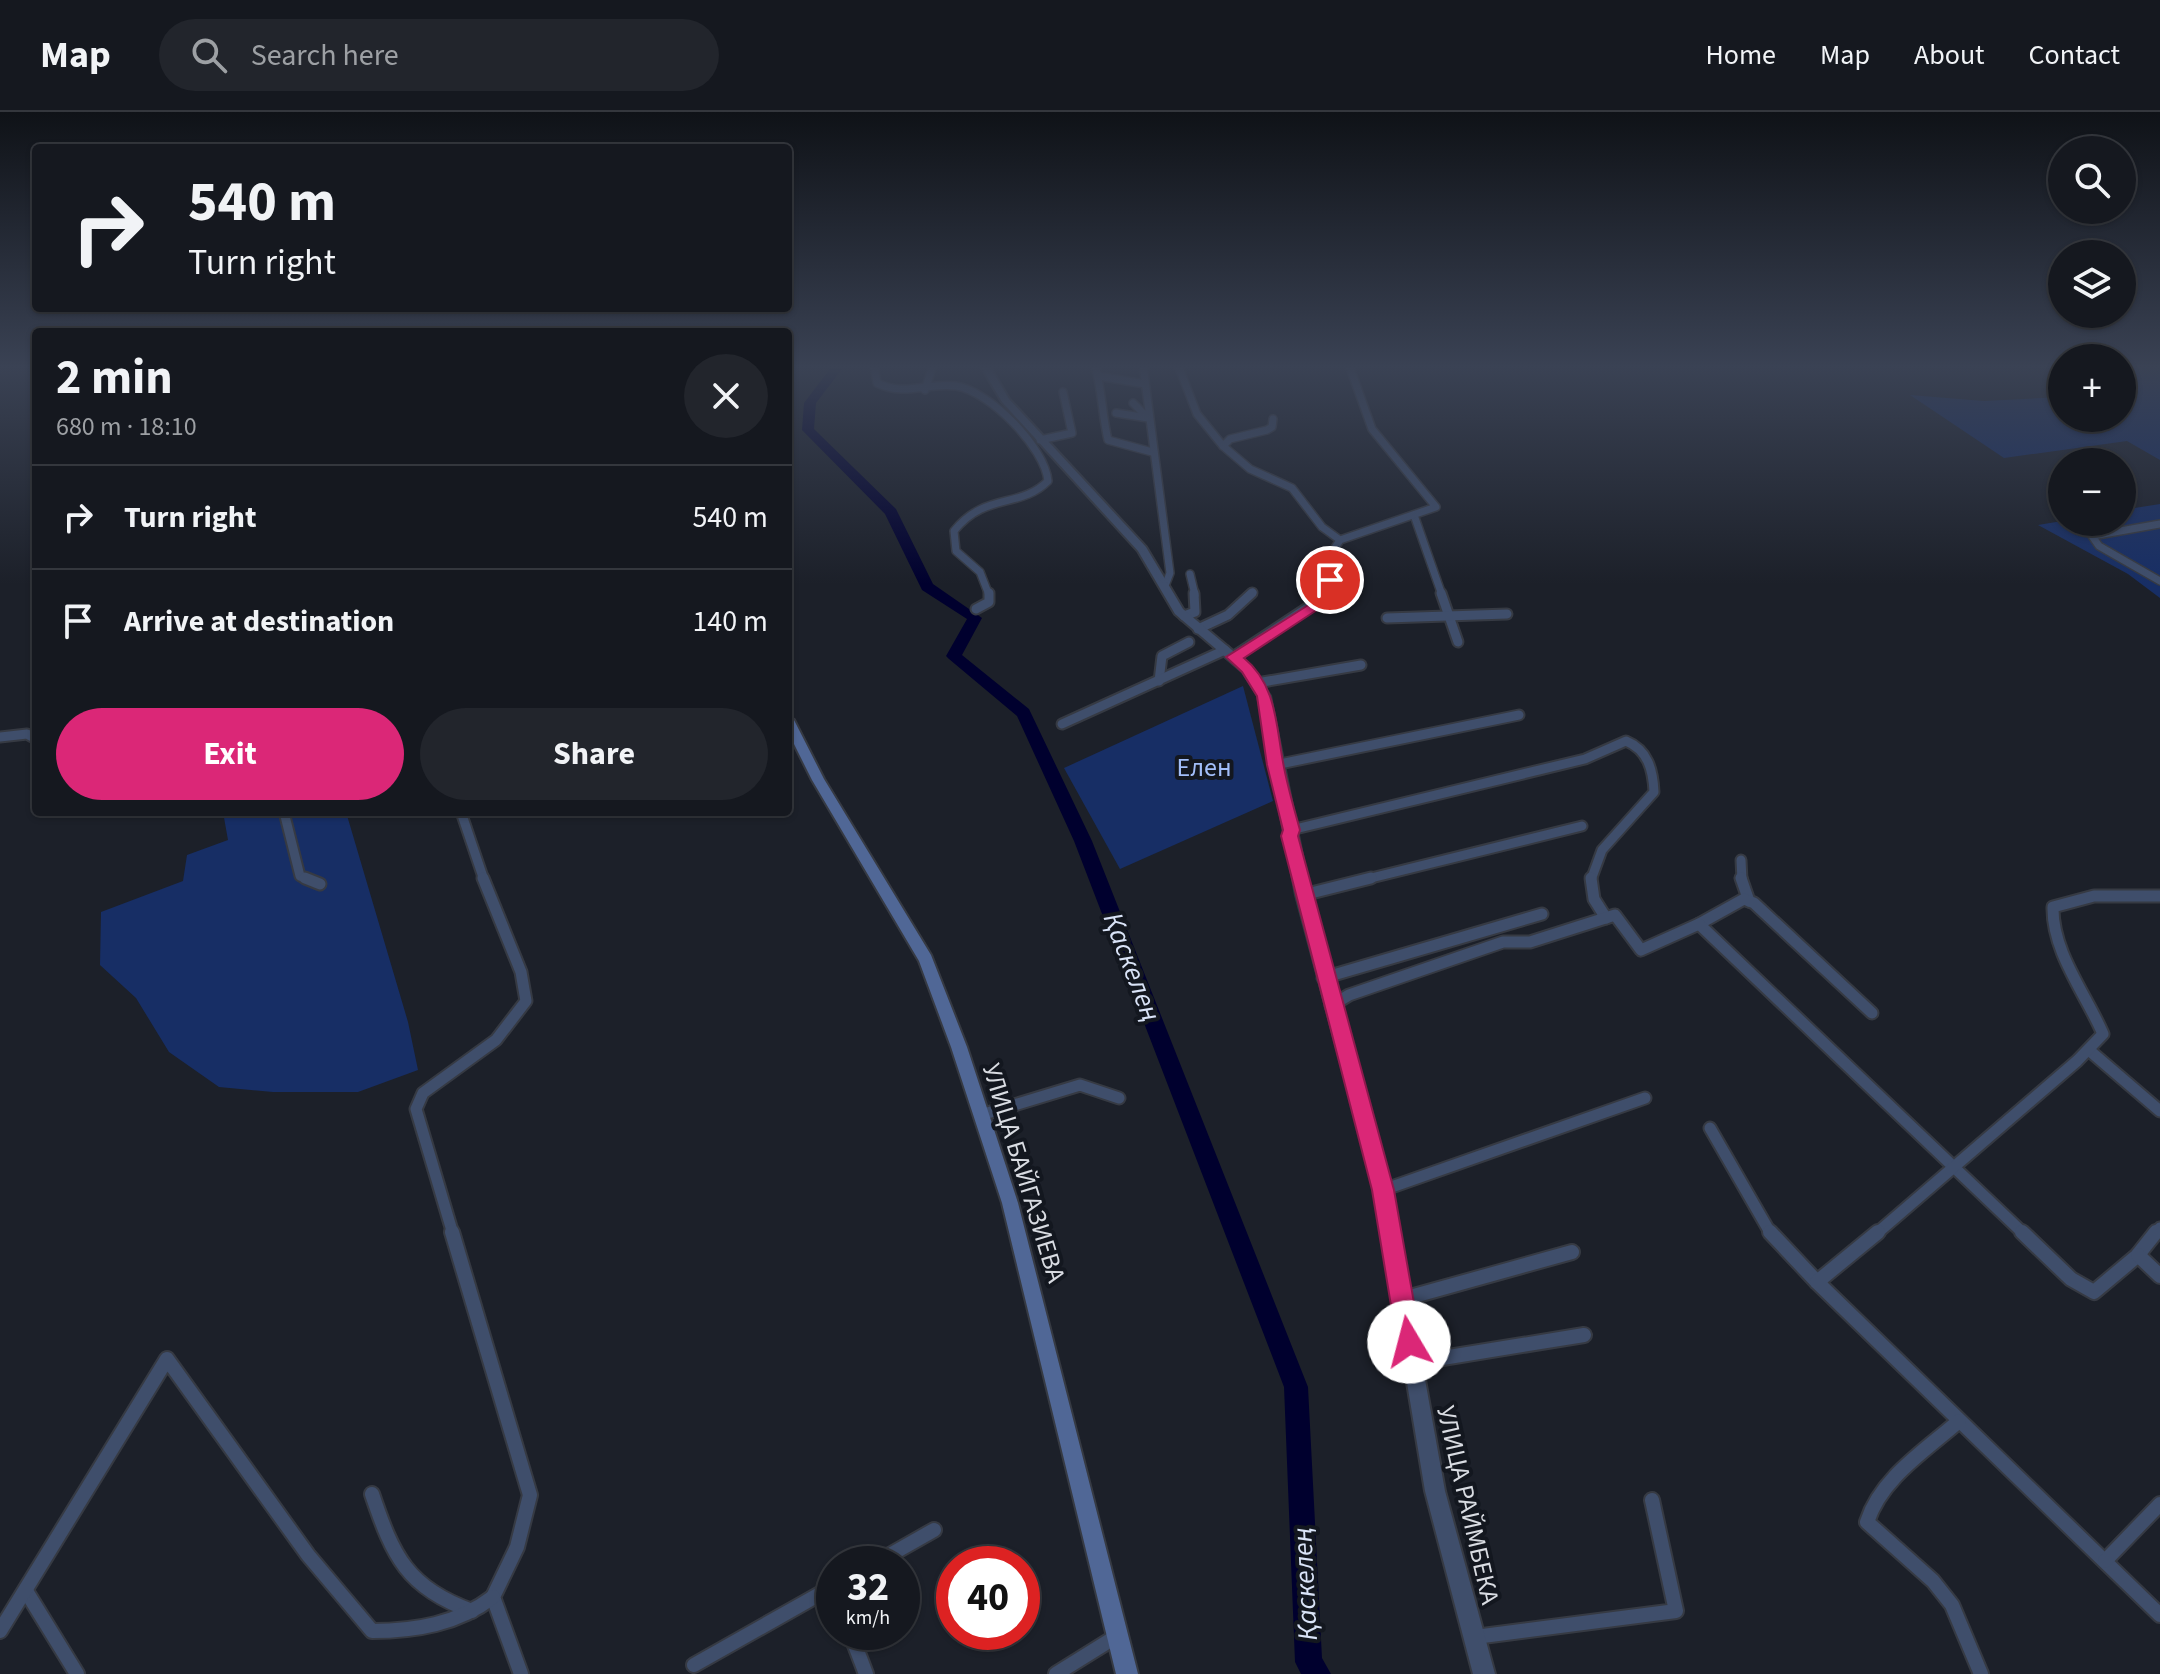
<!DOCTYPE html>
<meta charset="utf-8">
<style>
body{margin:0;font-family:"Source Sans 3",sans-serif;background:#22252c;color:#f1f3f6;height:100vh;display:flex;flex-direction:column;font-size:30px;white-space:nowrap}
*{box-sizing:border-box;margin:0}
p{font-size:26px;color:#9da0a4}
.icon{flex:none;width:44px;height:44px;fill:none;stroke:currentColor;stroke-width:2;stroke-linecap:round;stroke-linejoin:round}
.map{position:relative;flex:1;overflow:hidden}
.details{position:absolute;left:32px;top:216px;width:760px;height:488px;display:flex;flex-direction:column;background:#15181f;border-radius:8px;box-shadow:0 2px 6px #0004,0 0 0 2px #34373d}
.details>*{flex:none}
.hud{position:absolute;left:32px;top:32px;width:760px;height:168px;border-radius:8px;box-shadow:0 2px 6px #0004,0 0 0 2px #34373d;background:#15181f;color:#f1f3f6;overflow:hidden}
.tools{position:absolute;left:2048px;top:24px;display:grid;gap:16px}
.tools a{display:grid;place-items:center;width:88px;height:88px;border-radius:50%;background:#15181f;box-shadow:0 2px 6px #0004,0 0 0 2px #34373d;font-size:40px}
.speed{position:absolute;left:816px;top:1434px;display:flex;gap:16px;font-size:40px;font-weight:700;text-align:center}
.speed>*{display:grid;place-content:center;width:104px;height:104px;border-radius:50%;background:#15181f;box-shadow:0 2px 6px #0004,0 0 0 2px #34373d;line-height:1}
.speed small{font-size:20px;font-weight:400}
.speed .limit{border:12px solid #d22;background:#fff;color:#111}
.pin{position:absolute;display:grid;place-items:center;width:68px;height:68px;color:#fff;margin:-34px;border:4px solid #fff;border-radius:50%;box-shadow:0 2px 8px #0007}
.me{position:absolute;width:88px;margin:-44px;rotate:352deg;stroke-linejoin:round;filter:drop-shadow(0 0 6px #0008)}
.turn{display:flex;align-items:center;gap:28px;height:168px;padding:0 24px;font-size:36px}
.turn .icon{width:104px;height:104px;stroke-width:2.5}
.turn b{display:block;font-size:56px;line-height:68px}
.round{display:grid;place-items:center;flex:none;width:84px;height:84px;border-radius:42px;background:#22252c}
.overview{display:flex;align-items:center;justify-content:space-between;height:136px;padding:0 24px}
h1{font-size:48px;font-weight:700;line-height:60px}
.button{display:flex;gap:16px;margin-top:auto;padding:16px 24px}
.button a{flex:1;height:92px;border-radius:48px;background:#db2777;color:#fff;font-size:32px;font-weight:700;line-height:92px;text-align:center}
.button a+a{background:#22252c;color:#f1f3f6}
ul{padding:0;list-style:none}
li{display:flex;align-items:center;gap:24px;height:104px;padding:0 24px;border-top:2px solid #34373d}
li div{flex:1}
li b{display:block;font-size:30px}
li em{font-style:normal}
header{display:flex;align-items:center;gap:48px;box-sizing:border-box;height:112px;padding:0 40px;background:#15181f;border-bottom:2px solid #34373d}
header strong{font-size:38px}
nav{display:flex;gap:44px;margin-inline-start:auto;font-size:28px}
.search{width:560px;height:72px;background:#22252c;display:flex;align-items:center;gap:20px;box-sizing:border-box;padding:0 28px;border-radius:44px;color:#9da0a4;font-size:30px}
.map>svg:first-child{display:block}
</style>
<header>
<strong>Map</strong>
<div class="search"><svg class="icon" aria-label="search" viewBox="0 0 24 24"><circle cx="10" cy="10" r="6"/><path d="M15 15l6 6"/></svg>Search here</div>
<nav><a>Home</a><a>Map</a><a>About</a><a>Contact</a></nav>
</header>
<div class="map">
<svg width="2160" height="1562" viewBox="0 0 2160 1562">
<rect width="100%" height="100%" fill="#1c2029"/>
<g fill="#172e65">
<polygon points="2122,253 2160,253 2160,348 2127,329 2004,346 1910,283 1984,289 2062,285 2062,306 2122,306"/>
<polygon points="2160,392 2160,486 2128,462 2038,413 2062,409 2122,410 2122,398"/>
<polygon points="1243,574 1273,689 1120,757 1064,656"/>
<polygon points="223,700 346,700 408,910 418,958 358,980 273,980 219,975 169,940 136,886 100,853 101,800 183,769 187,743 228,728"/>
</g>
<g fill="none" stroke-linecap="round" stroke-linejoin="round">
<polygon fill="#00002e" fill-rule="evenodd" points="833,253 845,253 816,291 814,317 896,397 933,472 982,506 962,543 1029,597 1092,729 1308,1275 1322,1546 1331,1562 1301,1562 1295,1550 1284,1275 1074,729 1017,604 949,547 946,544 967,507 922,478 885,402 802,318 804,291"/>
<defs>
<g id="minor-far3">
<path d="M874,253L877,271C905,285 927,270 956,274C990,279 1045,336 1048,369C1020,397 985,380 954,419L956,439L980,460L989,483"/>
<path d="M1095,253C1102,279 1102,302 1108,328L1152,340"/>
<polyline points="1143,253 1170,461 1165,474"/>
<polyline points="1178,253 1197,302 1223,334 1250,357 1292,376 1322,415 1340,428"/>
<polyline points="1098,264 1145,272"/>
<polyline points="925,278 933,253"/>
<polyline points="1133,291 1147,305"/>
<polyline points="1116,301 1148,306"/>
<polyline points="1040,328 1072,321 1063,280"/>
<polyline points="1223,334 1230,327 1267,318 1272,315 1273,307"/>
<polyline points="1414,403 1442,483"/>
<polyline points="2160,412 2092,424 2099,434 2160,469"/>
<polyline points="1190,462 1195,483"/>
<polyline points="1249,483 1253,480"/>
<polyline points="1330,483 1331,442 1340,428 1436,395 1372,317 1349,253"/>
</g>
<g id="minor-far2">
<polyline points="1441,481 1458,530"/>
<polyline points="976,497 989,490 989,481"/>
<polyline points="1184,504 1195,500 1194,481"/>
<polyline points="1387,506 1507,502"/>
<polyline points="1198,517 1228,503 1252,481"/>
<polyline points="1233,545 1330,481"/>
<polyline points="1159,569 1162,544 1189,530"/>
<polyline points="1257,571 1361,553"/>
<polyline points="1062,612 1225,538"/>
<polyline points="0,625 27,622 36,627"/>
<polyline points="1275,653 1519,603"/>
<polyline points="284,700 300,764 310,768"/>
<polyline points="461,700 484,768"/>
<path d="M1291,718L1585,647L1626,629C1648,638 1653,658 1654,680L1602,738L1591,768"/>
<polyline points="1741,748 1742,768"/>
<polyline points="1363,768 1582,714"/>
</g>
<g id="minor-far1">
<polyline points="305,766 320,772"/>
<polyline points="1591,766 1594,787 1606,806"/>
<polyline points="1741,766 1749,789"/>
<polyline points="1303,783 1371,766"/>
<polyline points="1699,812 1744,787 1754,791 1872,901"/>
<polyline points="1323,866 1542,802"/>
<polyline points="1331,894 1349,883 1503,830 1530,830 1615,803 1641,838 1699,812 2024,1122"/>
<polyline points="2090,939 2160,999"/>
<polyline points="981,1003 1080,973 1119,986"/>
<polyline points="1710,1016 1771,1122"/>
<polyline points="1383,1078 1645,986"/>
<polyline points="453,1122 416,997 423,981 496,928 526,889 521,860 483,766"/>
<path d="M1876,1122L2077,949L2103,922C2086,882 2052,840 2053,795L2094,784H2160"/>
<polyline points="2155,1122 2160,1116"/>
</g>
<g id="minor">
<polyline points="452,1120 530,1383 517,1435 493,1485 521,1562"/>
<polyline points="1770,1120 1817,1170"/>
<polyline points="1878,1120 1817,1170 2160,1503"/>
<polyline points="2022,1120 2071,1167 2094,1180 2137,1144 2156,1120"/>
<polyline points="2138,1143 2160,1164"/>
<polyline points="1403,1187 1572,1140"/>
<polyline points="1412,1251 1584,1223"/>
<path d="M1959,1309C1926,1338 1881,1366 1867,1410L1933,1469L1952,1493L1981,1562"/>
<path d="M372,1382C393,1444 407,1476 472,1499"/>
<polyline points="2105,1449 2160,1392"/>
<polyline points="874,1452 934,1418"/>
<polyline points="26,1479 77,1562"/>
<path d="M0,1519L167,1247L308,1443L372,1519C415,1519 458,1512 493,1485"/>
<polyline points="850,1520 866,1562"/>
<polyline points="1475,1525 1676,1499 1652,1388"/>
<polyline points="694,1553 834,1474"/>
<polyline points="1056,1562 1117,1524"/>
</g>
<polygon id="tertiary" points="980,253 989,253 1009,287 1146,435 1183,497 1251,554 1270,584 1310,783 1391,1078 1445,1379 1495,1562 1473,1562 1425,1379 1375,1078 1296,783 1258,584 1243,560 1175,502 1138,439 1002,290"/>
<polygon id="secondary" points="788,604 794,608 824,667 931,843 967,935 1018,1091 1138,1562 1116,1562 1002,1091 951,935 919,849 812,668 788,620"/>
</defs>
<use href="#minor-far3" stroke="#363a43" stroke-width="10"/>
<use href="#minor-far2" stroke="#363a43" stroke-width="13"/>
<use href="#minor-far1" stroke="#363a43" stroke-width="15"/>
<use href="#minor" stroke="#363a43" stroke-width="18"/>
<use href="#tertiary" stroke="#363a43" stroke-width="4"/>
<use href="#secondary" stroke="#363a43" stroke-width="4"/>
<use href="#minor-far3" stroke="#3f4e6b" stroke-width="7"/>
<use href="#minor-far2" stroke="#3f4e6b" stroke-width="9"/>
<use href="#minor-far1" stroke="#3f4e6b" stroke-width="11"/>
<use href="#minor" stroke="#3f4e6b" stroke-width="14"/>
<use href="#tertiary" fill="#3f4e6b" fill-rule="evenodd"/>
<use href="#secondary" fill="#506796" fill-rule="evenodd"/>
</g>
<linearGradient id="sky" x2="0" y2="1"><stop stop-color="#0f1217"/><stop offset="0.54" stop-color="#3a4254"/><stop offset="1" stop-color="#3a4254" stop-opacity="0"/></linearGradient>
<rect width="2160" height="472" fill="url(#sky)"/>
<path fill="#db2777" stroke="#8e194d" stroke-width="2" d="M1325,465L1337,468L1335,486L1244,546C1276,572 1276,612 1283,650C1287,673 1294,696 1300,718L1298,724L1394,1078L1421,1230L1417,1238L1409,1242L1401,1238L1397,1230L1372,1078L1281,724L1283,718L1267,653L1257,584L1242,560L1226,545L1313,490L1323,481Z"/>
<g text-anchor="middle" dominant-baseline="central" stroke-width="8" stroke-linejoin="round" paint-order="stroke">
<g font-size="26" fill="#a2bef9" stroke="#13171f">
<text x="1204" y="655">Елен</text>
</g>
<g font-size="26" fill="#d9dce2" stroke="#13171f">
<text transform="translate(1024 1061) rotate(73)">УЛИЦА БАЙГАЗИЕВА</text>
<text transform="translate(1468 1393) rotate(77)">УЛИЦА РАЙМБЕКА</text>
</g>
<g font-size="28" font-style="italic" fill="#dae4f8" stroke="#13171f">
<text transform="translate(1132 855) rotate(69)">Қаскелең</text>
<text transform="translate(1305 1472) rotate(-93)">Қаскелең</text>
</g>
</g>
</svg>
<div class="tools">
<a><svg class="icon" aria-label="search" viewBox="0 0 24 24"><circle cx="10" cy="10" r="6"/><path d="M15 15l6 6"/></svg></a>
<a><svg class="icon" aria-label="layers" viewBox="0 0 24 24"><path d="M12 4l9 5-9 5-9-5zM3 14l9 5 9-5"/></svg></a>
<a>+</a>
<a>−</a>
</div>
<div class="speed"><div>32<small>km/h</small></div><div class="limit">40</div></div>
<div class="pin" style="left:1330px;top:468px;background:#d93025"><svg class="icon" aria-label="arrive" viewBox="0 0 24 24"><path d="M6 21V4h12l-3 4 3 4H6"/></svg></div>
<svg class="me" style="left:1409px;top:1230px" viewBox="-20 -20 40 40"><circle r="19" fill="#fff"/><path d="M0-13L10 11 0 6-10 11z" fill="#db2777"/></svg>
<div class="hud">
<div class="turn"><svg class="icon" aria-label="right" viewBox="0 0 24 24"><path d="M7 20v-9h11M14 6l5 5-5 5"/></svg><div><b>540 m</b>Turn right</div></div>
</div>
<section class="details">
<div class="overview"><div><h1>2 min</h1><p>680 m · 18:10</p></div><a class="round"><svg class="icon" aria-label="close" viewBox="0 0 24 24"><path d="M6 6l12 12M18 6L6 18"/></svg></a></div>
<ul>
<li><svg class="icon" aria-label="right" viewBox="0 0 24 24"><path d="M7 20v-9h11M14 6l5 5-5 5"/></svg><div><b>Turn right</b></div><em>540 m</em></li>
<li><svg class="icon" aria-label="arrive" viewBox="0 0 24 24"><path d="M6 21V4h12l-3 4 3 4H6"/></svg><div><b>Arrive at destination</b></div><em>140 m</em></li>
</ul>
<div class="button"><a>Exit</a><a>Share</a></div>
</section>
</div>
